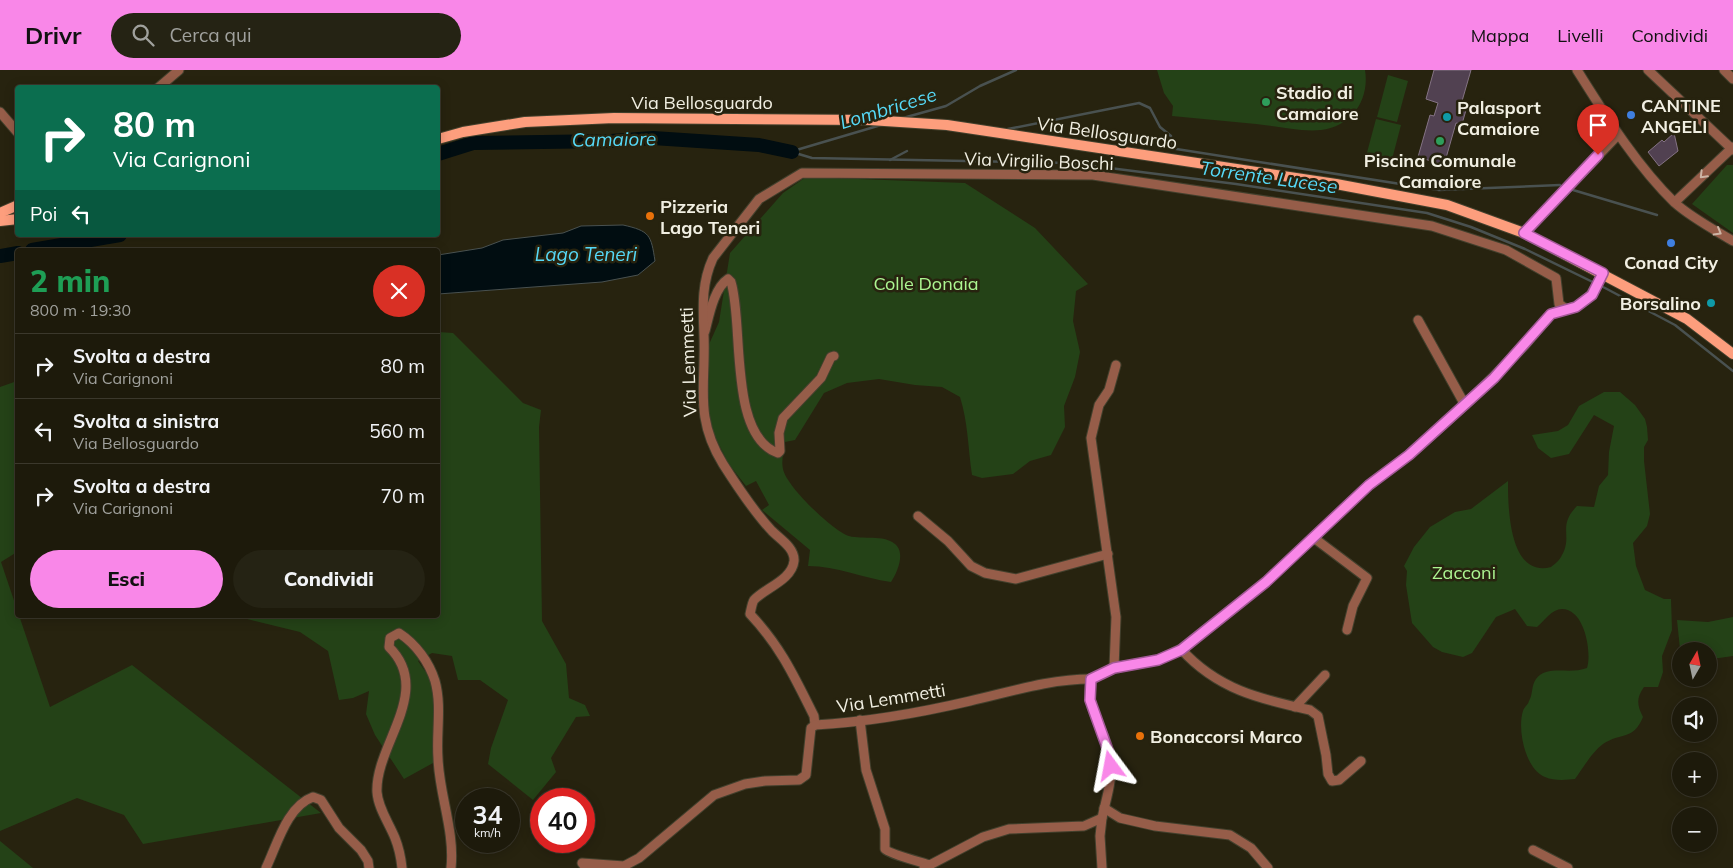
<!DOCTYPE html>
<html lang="it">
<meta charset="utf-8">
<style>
body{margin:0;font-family:Mulish,sans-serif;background:#252314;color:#f1f3f6;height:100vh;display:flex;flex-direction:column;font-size:19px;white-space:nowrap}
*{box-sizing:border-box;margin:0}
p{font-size:16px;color:#a0a19d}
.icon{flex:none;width:28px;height:28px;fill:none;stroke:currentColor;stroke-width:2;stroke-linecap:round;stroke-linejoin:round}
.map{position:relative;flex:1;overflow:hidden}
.side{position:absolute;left:15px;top:178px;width:425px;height:370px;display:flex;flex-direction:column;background:#1d1a0b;border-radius:5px;box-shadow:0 2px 12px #0003,0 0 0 1px #3b382c}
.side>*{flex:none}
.banner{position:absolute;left:15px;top:15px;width:425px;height:152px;border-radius:5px;box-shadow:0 2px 12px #0003,0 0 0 1px #3b382c;background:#0b6e4f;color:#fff;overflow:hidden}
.needle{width:32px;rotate:9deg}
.fabs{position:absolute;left:1672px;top:572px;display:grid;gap:10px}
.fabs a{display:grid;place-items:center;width:45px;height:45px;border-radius:50%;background:#1d1a0b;box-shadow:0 2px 12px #0003,0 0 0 1px #3b382c;font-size:25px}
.speed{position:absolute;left:455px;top:718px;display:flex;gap:10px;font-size:25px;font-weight:700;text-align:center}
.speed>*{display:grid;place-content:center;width:65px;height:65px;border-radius:50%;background:#1d1a0b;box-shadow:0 2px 12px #0003,0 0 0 1px #3b382c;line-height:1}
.speed small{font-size:12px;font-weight:400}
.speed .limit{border:8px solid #d22;background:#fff;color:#111}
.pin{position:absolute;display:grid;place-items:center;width:42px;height:42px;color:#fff;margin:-51px -21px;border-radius:50% 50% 50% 0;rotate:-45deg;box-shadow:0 0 5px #0007}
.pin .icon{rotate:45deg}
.me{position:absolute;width:55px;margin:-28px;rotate:347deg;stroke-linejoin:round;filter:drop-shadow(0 0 4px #0008)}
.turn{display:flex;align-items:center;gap:18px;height:105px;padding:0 15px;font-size:22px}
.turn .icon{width:65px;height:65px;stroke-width:2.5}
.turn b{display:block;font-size:35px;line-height:42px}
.then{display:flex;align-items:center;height:48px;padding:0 15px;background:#0003;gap:10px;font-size:19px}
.round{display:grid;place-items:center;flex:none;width:52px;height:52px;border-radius:26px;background:#252314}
.head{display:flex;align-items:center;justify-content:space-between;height:85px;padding:0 15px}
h1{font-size:30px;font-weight:800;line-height:38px;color:#1e9e55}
.primary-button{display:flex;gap:10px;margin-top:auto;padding:10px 15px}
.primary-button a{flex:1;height:58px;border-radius:30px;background:#f987e8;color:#111;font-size:20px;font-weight:800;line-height:58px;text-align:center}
.primary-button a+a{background:#252314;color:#f1f3f6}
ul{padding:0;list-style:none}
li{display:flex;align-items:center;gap:15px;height:65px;padding:0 15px;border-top:1px solid #3b382c}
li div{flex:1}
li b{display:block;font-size:19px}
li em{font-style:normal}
header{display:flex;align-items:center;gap:30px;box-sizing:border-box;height:70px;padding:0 25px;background:#f987e8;color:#111}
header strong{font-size:24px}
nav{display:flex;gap:28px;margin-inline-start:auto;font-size:18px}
.search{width:350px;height:45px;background:#252314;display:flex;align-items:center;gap:12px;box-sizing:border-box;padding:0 18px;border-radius:28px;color:#a0a19d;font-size:19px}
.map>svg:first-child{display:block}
</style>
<header>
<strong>Drivr</strong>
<div class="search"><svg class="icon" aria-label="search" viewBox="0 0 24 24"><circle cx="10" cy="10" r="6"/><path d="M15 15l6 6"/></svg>Cerca qui</div>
<nav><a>Mappa</a><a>Livelli</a><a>Condividi</a></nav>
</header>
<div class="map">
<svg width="1733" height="798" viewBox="0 0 1733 798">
<rect width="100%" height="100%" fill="#27230f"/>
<g fill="#244217">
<path d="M1157,0H1365C1370,30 1351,57 1321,60C1300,62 1276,56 1256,54C1228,51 1200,49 1172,46L1173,36L1164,23Z"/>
<polygon points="1388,5 1408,11 1397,52 1377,47"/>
<polygon points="1376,49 1401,55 1390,97 1365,90"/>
<polygon points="1727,95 1733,95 1733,163 1692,134"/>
<path d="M806,107L965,113L1035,158L1088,214L1076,221L1073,251L1080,282L1075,307L1064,336L1065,357L1051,385L1030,391L1013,404L982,408L972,405C968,378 968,352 960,327L942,317L915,315L879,309L847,313L824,323L795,370L785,372C784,380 781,391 783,399C786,416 833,461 849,466C863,470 883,464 895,474C906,483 897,503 891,512C862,508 837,496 808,496L810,480L762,440L769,435L756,411L746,416L728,393L711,358L707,331L706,281L719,252L730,183L783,123Z"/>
<polygon points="438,262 453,263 523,333 541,340 539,357 542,551 566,594 569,628 585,635 590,646 576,647 551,688 556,702 533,730 488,694 491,678 508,630 480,610 458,610 452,586 432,583 418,591 434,614 433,693 404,709 375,665 366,644 369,621 353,628 339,630 328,581 300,562 231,545 438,545"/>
<polygon points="17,311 17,482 1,492 50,637 132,595 321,743 143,774 124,745 77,728 0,761 0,317"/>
<path d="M1604,322H1620L1635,335L1645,349L1647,357L1648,370L1644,377V391L1650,444L1647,456L1633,473L1636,496L1645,520L1664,529H1671L1672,560L1662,586L1663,602L1658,617H1644C1636,628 1637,635 1643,647C1633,671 1621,662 1603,674C1592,682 1583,698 1575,709C1566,710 1554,711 1545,707C1525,699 1517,659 1523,641C1524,637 1528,635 1529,631C1533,625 1531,616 1536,609C1547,594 1569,605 1587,598C1592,583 1585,539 1562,539C1552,539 1544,551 1537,557L1527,556L1515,539L1496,547L1472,583L1463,587L1442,582L1433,577L1412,553L1406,515L1407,501L1404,496L1414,477L1430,457L1455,442L1471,439L1508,411C1508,438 1509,508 1551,497C1555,494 1560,490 1562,485C1573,466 1557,456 1577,436L1594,437L1599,416L1608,405L1609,382L1614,356L1594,345L1569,384L1551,388L1538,378L1532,365L1558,361L1568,355L1579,336Z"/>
<polygon points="1733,547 1733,586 1712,589 1709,593 1709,581 1681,581 1681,589 1677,550 1708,552"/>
<polygon points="0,771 33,798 0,798"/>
</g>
<path fill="#010d11" stroke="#495150" d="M623,155C650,161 651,165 655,191L638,205L602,212L438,224V185L482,178L503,170L563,163L581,156Z"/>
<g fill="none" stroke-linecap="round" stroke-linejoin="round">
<g stroke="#495150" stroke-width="2.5">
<polyline points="903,48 946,36 980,16 1016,0"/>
<polyline points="1008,59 1139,33 1150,38 1160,57 1171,66 1170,78 1439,120 1560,115"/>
<polyline points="793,81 881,55"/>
<polyline points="792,82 812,88 1070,93 1236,114 1427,143 1471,157 1525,179 1605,218 1675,255 1733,301"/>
<polyline points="890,90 907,81"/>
<polyline points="1573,120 1657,145"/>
</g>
<g stroke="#010d11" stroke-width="14">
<polyline points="438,84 473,73 611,71 653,68 759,75 792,82"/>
<polyline points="32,180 120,165"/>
<polyline points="0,186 18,183"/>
</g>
</g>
<g fill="#514151" stroke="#847384">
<polygon points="1434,0 1471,0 1460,38 1466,40 1462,54 1456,53 1444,95 1418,87 1430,45 1434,46 1438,33 1426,29"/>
<polygon points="1674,63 1678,81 1659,96 1648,82 1662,70 1664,72"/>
</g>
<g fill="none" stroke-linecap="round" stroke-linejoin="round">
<defs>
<g id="minor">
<path d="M1577,0C1606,46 1636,95 1675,133C1692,148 1713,159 1733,171"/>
<polyline points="1648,0 1733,80"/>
<polyline points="1724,0 1733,9"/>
<polyline points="158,18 179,0"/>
<polyline points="0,42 18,63"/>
<polyline points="1675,132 1733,77"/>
<polyline points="1524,163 1618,65"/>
<polyline points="1418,250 1465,335"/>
<path d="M705,261C709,246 714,218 728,209L731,212C744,253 728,366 778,383L780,381L779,363L783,348L821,308L831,287L834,286"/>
<polyline points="918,446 948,471 971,496 985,503 1016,509 1108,484"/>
<polyline points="1314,468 1367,508 1353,536 1347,560"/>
<path d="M1181,579C1217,619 1259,629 1310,640L1318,646L1326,685L1328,704L1332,711L1339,710L1361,691"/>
<polyline points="1114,598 1116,547 1091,368 1099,335 1109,320 1116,295"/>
<path d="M1091,609C1049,609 1010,622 970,631C919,643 867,652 815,655L814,646C794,606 781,577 750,544C751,540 752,533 754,530C765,518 792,510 794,491C795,478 780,469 772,461C754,442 737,416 723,394C694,347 706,316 704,266C703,238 701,214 713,188L759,129L802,103L1093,105L1432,156L1506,180L1556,208L1559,234L1566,239"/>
<polyline points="1091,609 1114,598 1158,590 1181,579 1266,512 1369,415 1409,385 1465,335 1525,275 1551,244 1576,237 1591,225 1603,203"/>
<polyline points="1295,637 1325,605"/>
<path d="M860,650L866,700L885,759V779C889,784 921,792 930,795"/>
<polyline points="1104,738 1120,748 1155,756 1230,765 1251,778 1268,798"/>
<polyline points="1102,748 1100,766 1102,798"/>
<polyline points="1533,780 1568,798"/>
<path d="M266,798C277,775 287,736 313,727L321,730L339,758L361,780L368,791L369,798"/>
<path d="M402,798C401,788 399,778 395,768C389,753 378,738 377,722C375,675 434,621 389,577L390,568L399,563C416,574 429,592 435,611C442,636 436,663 438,688C439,724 455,761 451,798"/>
<polyline points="586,798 582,793 624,796 639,788 714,725 745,714 765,711 799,710 806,705 811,658 815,655"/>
<path d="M924,798L983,767L1009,759L1084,756L1102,748C1106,729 1114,706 1110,686C1105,659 1084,638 1091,609"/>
</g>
<g id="major">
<polyline points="438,69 463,62 525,52 614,48 869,50 947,55 1336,114 1447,135 1524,163 1687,249 1733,284"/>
<polyline points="0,143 18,135"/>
<polyline points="0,151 18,149"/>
</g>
</defs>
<use href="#minor" stroke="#43402d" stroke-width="11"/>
<use href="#major" stroke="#43402d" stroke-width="12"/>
<use href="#minor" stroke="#965d49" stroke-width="9"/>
<use href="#major" stroke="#fd9e7d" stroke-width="10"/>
</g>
<defs><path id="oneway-chevron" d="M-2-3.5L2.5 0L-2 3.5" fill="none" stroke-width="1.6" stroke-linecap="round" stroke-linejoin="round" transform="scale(1.25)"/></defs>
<g stroke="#cdb5a5">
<use href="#oneway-chevron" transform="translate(1703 105) rotate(135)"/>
<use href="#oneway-chevron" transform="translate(1718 162) rotate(30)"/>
</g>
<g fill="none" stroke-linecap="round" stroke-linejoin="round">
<defs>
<polyline id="route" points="1111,696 1110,686 1090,630 1091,609 1114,598 1158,590 1181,580 1266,512 1369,415 1409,385 1494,308 1551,244 1576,237 1592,225 1603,203 1524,163 1598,85"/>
</defs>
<use href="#route" stroke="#a25897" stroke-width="12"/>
<use href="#route" stroke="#f987e8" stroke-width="9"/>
</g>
<g fill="#2e9e5b" stroke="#27230f" stroke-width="2">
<circle cx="1266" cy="32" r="5"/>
<circle cx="1440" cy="71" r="5"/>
</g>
<g fill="#3f7fe0" stroke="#27230f" stroke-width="2">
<circle cx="1631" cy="45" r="5"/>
<circle cx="1671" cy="173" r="5"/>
</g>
<g fill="#0f9aa8" stroke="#27230f" stroke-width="2">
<circle cx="1447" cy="47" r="5"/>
<circle cx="1711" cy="233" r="5"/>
</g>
<g fill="#e8710a" stroke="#27230f" stroke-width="2">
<circle cx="650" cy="146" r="5"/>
<circle cx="1140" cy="666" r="5"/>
</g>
<g text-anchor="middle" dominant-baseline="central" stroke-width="5" stroke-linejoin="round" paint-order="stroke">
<g font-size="18" font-weight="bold" fill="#f1efe2" stroke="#27230f" text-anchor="start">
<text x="1276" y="22">Stadio di<tspan x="1276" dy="21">Camaiore</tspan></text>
<text x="1641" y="35">CANTINE<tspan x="1641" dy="21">ANGELI</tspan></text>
<text x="1457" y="37">Palasport<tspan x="1457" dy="21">Camaiore</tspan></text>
<text x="1440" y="90" text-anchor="middle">Piscina Comunale<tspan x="1440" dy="21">Camaiore</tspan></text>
<text x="660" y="136">Pizzeria<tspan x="660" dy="21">Lago Teneri</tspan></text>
<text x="1671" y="192" text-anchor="middle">Conad City</text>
<text x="1701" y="233" text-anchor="end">Borsalino</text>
<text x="1150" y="666">Bonaccorsi Marco</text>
</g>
<g font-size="18" fill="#f1efe2" stroke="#27230f">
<text x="702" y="32">Via Bellosguardo</text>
<text transform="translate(1107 63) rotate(8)">Via Bellosguardo</text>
<text transform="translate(1039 91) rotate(2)">Via Virgilio Boschi</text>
<text transform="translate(688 292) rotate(-92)">Via Lemmetti</text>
<text transform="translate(891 628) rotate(-9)">Via Lemmetti</text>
</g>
<g font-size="18" fill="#acf591" stroke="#27230f">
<text x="926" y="213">Colle Donaia</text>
<text x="1464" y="502">Zacconi</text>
</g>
<g font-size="19" font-style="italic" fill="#56d9f7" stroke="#27230f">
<text transform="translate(888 38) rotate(-17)">Lombricese</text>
<text transform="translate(614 69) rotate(-1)">Camaiore</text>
<text transform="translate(1269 107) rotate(8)">Torrente Lucese</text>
<text x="586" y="184">Lago Teneri</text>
</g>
</g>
</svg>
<div class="fabs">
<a><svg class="needle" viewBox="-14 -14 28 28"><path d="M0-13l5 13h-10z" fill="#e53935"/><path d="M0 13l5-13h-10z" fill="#a0a19d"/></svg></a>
<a><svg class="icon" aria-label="sound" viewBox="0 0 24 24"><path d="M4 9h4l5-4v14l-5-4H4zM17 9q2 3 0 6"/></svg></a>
<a>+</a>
<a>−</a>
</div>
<div class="speed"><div>34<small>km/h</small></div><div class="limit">40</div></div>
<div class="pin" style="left:1598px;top:85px;background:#d93025"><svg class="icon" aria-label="arrive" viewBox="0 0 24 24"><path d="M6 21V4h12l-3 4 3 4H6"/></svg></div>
<svg class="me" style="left:1111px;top:696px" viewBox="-20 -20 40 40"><path d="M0-17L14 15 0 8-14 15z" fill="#f987e8" stroke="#fff" stroke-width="4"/></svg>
<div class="banner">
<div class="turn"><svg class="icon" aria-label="right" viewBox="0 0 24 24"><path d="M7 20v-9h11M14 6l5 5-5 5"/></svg><div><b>80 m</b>Via Carignoni</div></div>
<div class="then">Poi<svg class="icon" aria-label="left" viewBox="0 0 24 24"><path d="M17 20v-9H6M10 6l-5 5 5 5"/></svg></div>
</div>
<section class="side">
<div class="head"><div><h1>2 min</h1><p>800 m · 19:30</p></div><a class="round" style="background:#d93025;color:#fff"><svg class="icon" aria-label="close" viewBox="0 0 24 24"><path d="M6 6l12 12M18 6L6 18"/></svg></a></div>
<ul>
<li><svg class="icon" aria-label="right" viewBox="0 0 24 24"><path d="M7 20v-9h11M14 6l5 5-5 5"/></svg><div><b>Svolta a destra</b><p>Via Carignoni</p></div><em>80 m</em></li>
<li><svg class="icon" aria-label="left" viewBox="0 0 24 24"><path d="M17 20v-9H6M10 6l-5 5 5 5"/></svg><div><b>Svolta a sinistra</b><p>Via Bellosguardo</p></div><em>560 m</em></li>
<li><svg class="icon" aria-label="right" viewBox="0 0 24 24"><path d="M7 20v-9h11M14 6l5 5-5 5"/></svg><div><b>Svolta a destra</b><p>Via Carignoni</p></div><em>70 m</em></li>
</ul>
<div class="primary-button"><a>Esci</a><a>Condividi</a></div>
</section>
</div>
